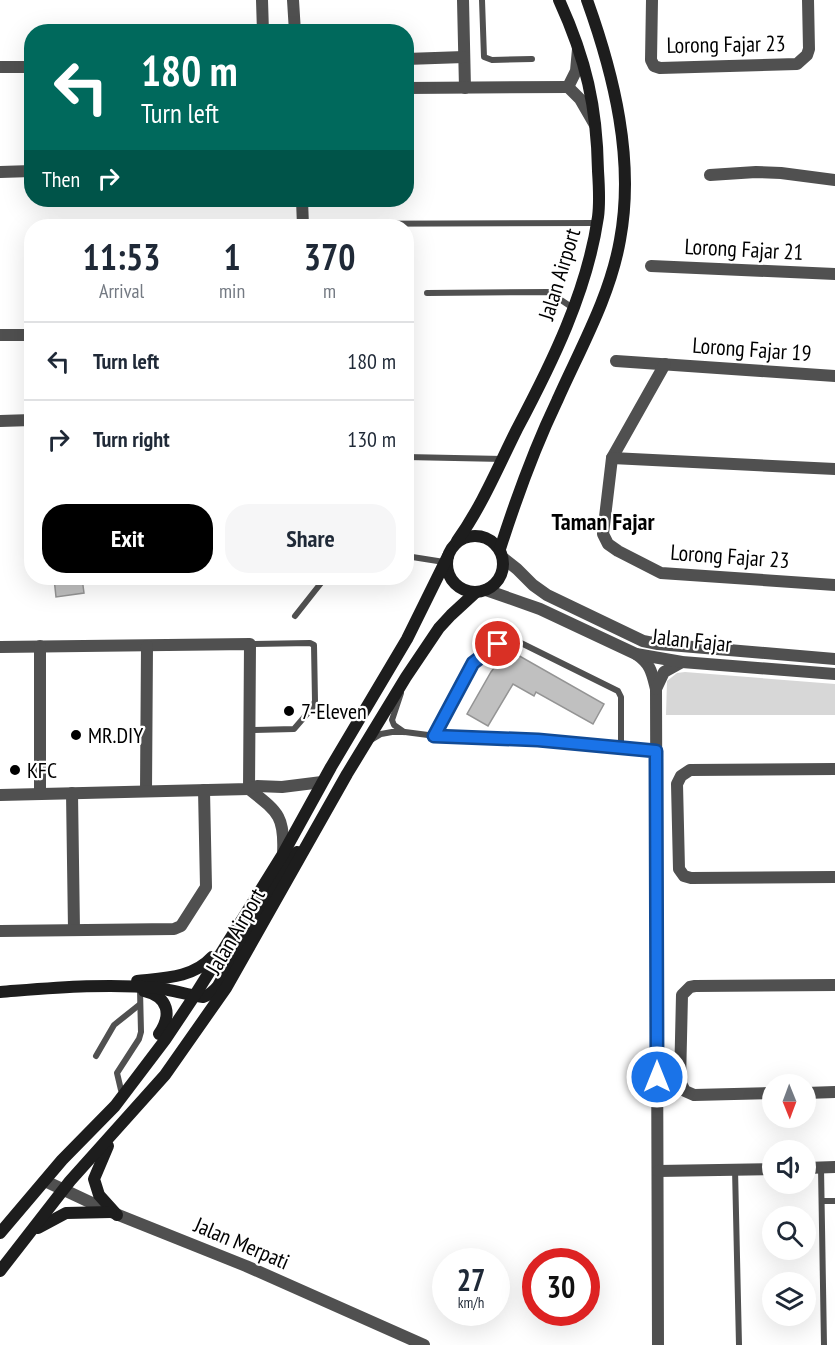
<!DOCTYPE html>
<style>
body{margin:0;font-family:"PT Sans Narrow",sans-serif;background:#f6f6f7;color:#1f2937;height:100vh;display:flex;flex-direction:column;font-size:22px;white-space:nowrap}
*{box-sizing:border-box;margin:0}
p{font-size:20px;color:#747a83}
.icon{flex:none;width:33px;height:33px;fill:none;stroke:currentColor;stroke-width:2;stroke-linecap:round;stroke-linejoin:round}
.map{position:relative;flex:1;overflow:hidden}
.drawer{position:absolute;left:24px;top:219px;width:390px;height:366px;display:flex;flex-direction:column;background:#fff;border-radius:24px;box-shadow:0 6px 24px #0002}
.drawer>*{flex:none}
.hud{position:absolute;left:24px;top:24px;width:390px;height:183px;border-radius:24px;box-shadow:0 6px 24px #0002;background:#00695c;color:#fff;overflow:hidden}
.needle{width:39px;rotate:179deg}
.buttons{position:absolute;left:762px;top:1074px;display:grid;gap:12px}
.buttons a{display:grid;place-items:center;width:54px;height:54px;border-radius:50%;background:#fff;box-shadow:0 6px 24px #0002;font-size:30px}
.speed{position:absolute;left:432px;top:1248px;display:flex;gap:12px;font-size:30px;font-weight:700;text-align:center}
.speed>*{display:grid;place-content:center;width:78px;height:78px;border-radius:50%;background:#fff;box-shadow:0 6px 24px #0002;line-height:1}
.speed small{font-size:15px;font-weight:400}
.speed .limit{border:9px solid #d22;background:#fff;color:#111}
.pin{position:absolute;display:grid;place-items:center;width:51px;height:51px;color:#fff;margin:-26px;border:3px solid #fff;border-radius:50%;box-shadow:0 2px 6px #0007}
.me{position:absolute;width:66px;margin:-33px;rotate:0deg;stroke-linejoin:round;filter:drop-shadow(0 0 4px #0008)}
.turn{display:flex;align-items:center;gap:21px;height:126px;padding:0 18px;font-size:27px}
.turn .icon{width:78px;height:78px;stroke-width:2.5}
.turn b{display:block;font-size:42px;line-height:51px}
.then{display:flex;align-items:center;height:57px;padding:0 18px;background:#0003;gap:12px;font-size:22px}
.eta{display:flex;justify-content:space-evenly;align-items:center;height:102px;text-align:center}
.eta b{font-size:36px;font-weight:600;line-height:42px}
.action{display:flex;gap:12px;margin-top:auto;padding:12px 18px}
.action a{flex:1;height:69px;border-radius:24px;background:#000;color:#fff;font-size:24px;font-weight:600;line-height:69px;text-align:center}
.action a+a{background:#f6f6f7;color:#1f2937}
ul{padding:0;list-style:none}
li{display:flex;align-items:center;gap:18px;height:78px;padding:0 18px;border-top:2px solid #e0e1e3}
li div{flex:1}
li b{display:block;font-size:22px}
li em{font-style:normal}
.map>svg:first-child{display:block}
</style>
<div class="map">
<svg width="835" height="1345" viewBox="0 0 835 1345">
<rect width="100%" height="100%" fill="#fff"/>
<polygon fill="#d7d7d7" points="685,672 835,684 835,715 666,715 667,681 677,673"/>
<g fill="#c0c0c0" stroke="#949494" stroke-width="1.5">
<polygon points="54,578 82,578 84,593 56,597"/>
<polygon points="505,653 516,654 604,704 593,724 536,692 534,696 513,684 488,726 467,714 491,672"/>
</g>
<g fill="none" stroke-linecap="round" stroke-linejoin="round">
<g stroke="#505050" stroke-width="6">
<polyline points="482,0 484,57 492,60 532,59"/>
<polyline points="303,224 597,223"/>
<polyline points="427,293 549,292 573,308"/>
<polyline points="406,457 503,459"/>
<polyline points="406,556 444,562"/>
<polyline points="295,616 325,578"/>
<polyline points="401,693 392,720 394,725 404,732"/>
<polyline points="250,730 294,729 313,707 315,701 314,645 310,643 250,644"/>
<path d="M434,736C452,702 473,638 519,642L618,691L621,697V748"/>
<polyline points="371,740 381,734 392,732 405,732 451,738 538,740 656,751"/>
<polyline points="96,1056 114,1025 139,1005"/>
<polyline points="121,1090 117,1073 139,1039 141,1032 140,990"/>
<polyline points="821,1168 824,1345"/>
<polyline points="735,1169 739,1345"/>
<polyline points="822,1201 835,1201"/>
</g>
<g stroke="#505050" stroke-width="12">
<polyline points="262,0 263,32"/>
<polyline points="293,0 295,32"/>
<polyline points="463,0 465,88"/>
<polyline points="652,0 651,60 654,66 660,68 797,64 807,55 809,49 808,0"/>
<polyline points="406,59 464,57"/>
<polyline points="0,67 32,67"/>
<polyline points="568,87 580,99 595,125"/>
<polyline points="568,87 576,71 578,49"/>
<polyline points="406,88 568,87"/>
<polyline points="0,172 32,171"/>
<polyline points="710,175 756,172 781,173 835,180"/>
<polyline points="302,200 303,226"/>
<polyline points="651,266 835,274"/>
<polyline points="0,335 32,335"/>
<polyline points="616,361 835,376"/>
<polyline points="665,364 612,458 603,534 608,544 618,551 661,573 835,585"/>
<polyline points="0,421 32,420"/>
<polyline points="612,458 835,469"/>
<polyline points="0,647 250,644 249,789"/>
<path d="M636,654C651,664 652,673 656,689L658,1345"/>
<polyline points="656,689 664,672 682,662"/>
<polyline points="835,769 690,770 681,776 677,784 679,869 684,876 691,878 835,877"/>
<path d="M249,789C278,812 285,816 283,854"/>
<polyline points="146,791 147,646"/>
<polyline points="72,793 74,930"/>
<polyline points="40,794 40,646"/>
<polyline points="0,795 249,789 257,786 282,787 322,782"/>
<polyline points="0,931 174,929 181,926 206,887 204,790"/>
<polyline points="772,1093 694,1095 685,1091 680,1082 682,995 690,987 695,986 835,985"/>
<polyline points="806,1093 835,1092"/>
<polyline points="806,1168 835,1167"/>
<polyline points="658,1171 772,1169"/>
</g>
<g stroke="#505050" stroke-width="12">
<polyline points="503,558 517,569 533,585 547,595 643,641 658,644 835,659"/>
<polyline points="486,590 540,609 636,654 682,662 835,674"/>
<polyline points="45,1181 111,1212 246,1266 424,1345"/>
</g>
<g stroke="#1d1d1d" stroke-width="12">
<circle cx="475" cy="564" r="28"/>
<path d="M457,541C482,506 498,467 517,429C552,363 587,292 598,217C600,202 599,186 598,171C597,107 586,59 559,0"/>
<path d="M500,549C516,499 534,449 557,401C580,349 610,297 620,240C635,160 614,75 587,0"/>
<path d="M137,981C164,978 193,978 212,957"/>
<path d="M144,991C169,997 172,1015 159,1034"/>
<path d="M0,992C53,988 105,983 158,988C166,989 200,997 203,997C209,995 214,991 218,986L285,867L297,852"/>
<polyline points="108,1146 94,1179 99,1195 117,1215"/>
<polyline points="38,1228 66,1213 111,1212"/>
<polyline points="0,1233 62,1160 115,1106 165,1040 195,995 283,854 331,767 407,639 448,556"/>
<polyline points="0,1271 70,1181 165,1075 226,988 347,774 406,677 439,628 451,615 476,592"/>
</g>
</g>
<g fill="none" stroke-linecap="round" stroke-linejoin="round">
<defs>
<polyline id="route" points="498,644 473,663 434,736 538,740 656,751 657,1077"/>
</defs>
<use href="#route" stroke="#114b97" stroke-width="15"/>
<use href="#route" stroke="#1a73e8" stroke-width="10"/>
</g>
<g fill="#000" stroke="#fff" stroke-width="2">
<circle cx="289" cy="711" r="6"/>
<circle cx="76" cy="735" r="6"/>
<circle cx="15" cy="770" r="6"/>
</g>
<g text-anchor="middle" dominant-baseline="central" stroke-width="4.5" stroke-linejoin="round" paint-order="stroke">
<g font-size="22" fill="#000" stroke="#fff">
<text transform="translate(726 44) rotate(-1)">Lorong Fajar 23</text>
<text transform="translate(744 249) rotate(3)">Lorong Fajar 21</text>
<text transform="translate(559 274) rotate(-73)">Jalan Airport</text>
<text transform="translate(752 349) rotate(4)">Lorong Fajar 19</text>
<text transform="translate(730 556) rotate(4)">Lorong Fajar 23</text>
<text transform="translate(692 640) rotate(6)">Jalan Fajar</text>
<text transform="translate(235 931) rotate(-60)">Jalan Airport</text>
<text transform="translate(242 1243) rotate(23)">Jalan Merpati</text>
</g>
<g font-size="22" fill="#000" stroke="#fff" text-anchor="start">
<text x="301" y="711">7-Eleven</text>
<text x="88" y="735">MR.DIY</text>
<text x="27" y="770">KFC</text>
</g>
<g font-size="24" font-weight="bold" fill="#000" stroke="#fff">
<text x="603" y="521">Taman Fajar</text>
</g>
</g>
</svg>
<div class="buttons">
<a><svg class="needle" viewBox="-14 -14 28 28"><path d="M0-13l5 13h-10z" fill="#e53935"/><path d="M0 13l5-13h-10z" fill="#747a83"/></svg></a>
<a><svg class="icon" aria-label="sound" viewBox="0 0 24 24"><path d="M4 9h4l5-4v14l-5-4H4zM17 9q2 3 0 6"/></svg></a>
<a><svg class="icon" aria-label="search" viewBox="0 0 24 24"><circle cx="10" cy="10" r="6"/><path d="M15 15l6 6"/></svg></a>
<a><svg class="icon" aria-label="layers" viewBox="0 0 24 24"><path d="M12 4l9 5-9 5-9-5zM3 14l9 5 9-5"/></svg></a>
</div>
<div class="speed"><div>27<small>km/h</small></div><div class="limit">30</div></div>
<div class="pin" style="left:498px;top:644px;background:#d93025"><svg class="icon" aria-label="arrive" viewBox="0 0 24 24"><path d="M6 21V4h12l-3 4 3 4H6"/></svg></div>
<svg class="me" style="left:657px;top:1077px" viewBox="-20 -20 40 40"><circle r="17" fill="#1a73e8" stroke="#fff" stroke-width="3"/><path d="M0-11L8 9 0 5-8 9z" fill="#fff"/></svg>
<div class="hud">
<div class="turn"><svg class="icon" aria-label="left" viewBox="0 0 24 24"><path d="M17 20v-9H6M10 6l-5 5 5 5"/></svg><div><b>180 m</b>Turn left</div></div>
<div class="then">Then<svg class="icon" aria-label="right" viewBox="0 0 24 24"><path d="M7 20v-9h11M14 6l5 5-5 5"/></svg></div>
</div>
<section class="drawer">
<div class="eta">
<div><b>11:53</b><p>Arrival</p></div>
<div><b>1</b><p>min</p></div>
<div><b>370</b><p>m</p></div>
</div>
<ul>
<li><svg class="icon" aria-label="left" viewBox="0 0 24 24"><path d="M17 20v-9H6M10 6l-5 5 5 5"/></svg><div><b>Turn left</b></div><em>180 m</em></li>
<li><svg class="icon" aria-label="right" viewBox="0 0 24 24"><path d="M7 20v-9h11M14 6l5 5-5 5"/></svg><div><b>Turn right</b></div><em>130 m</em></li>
</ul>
<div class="action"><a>Exit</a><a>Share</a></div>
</section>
</div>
